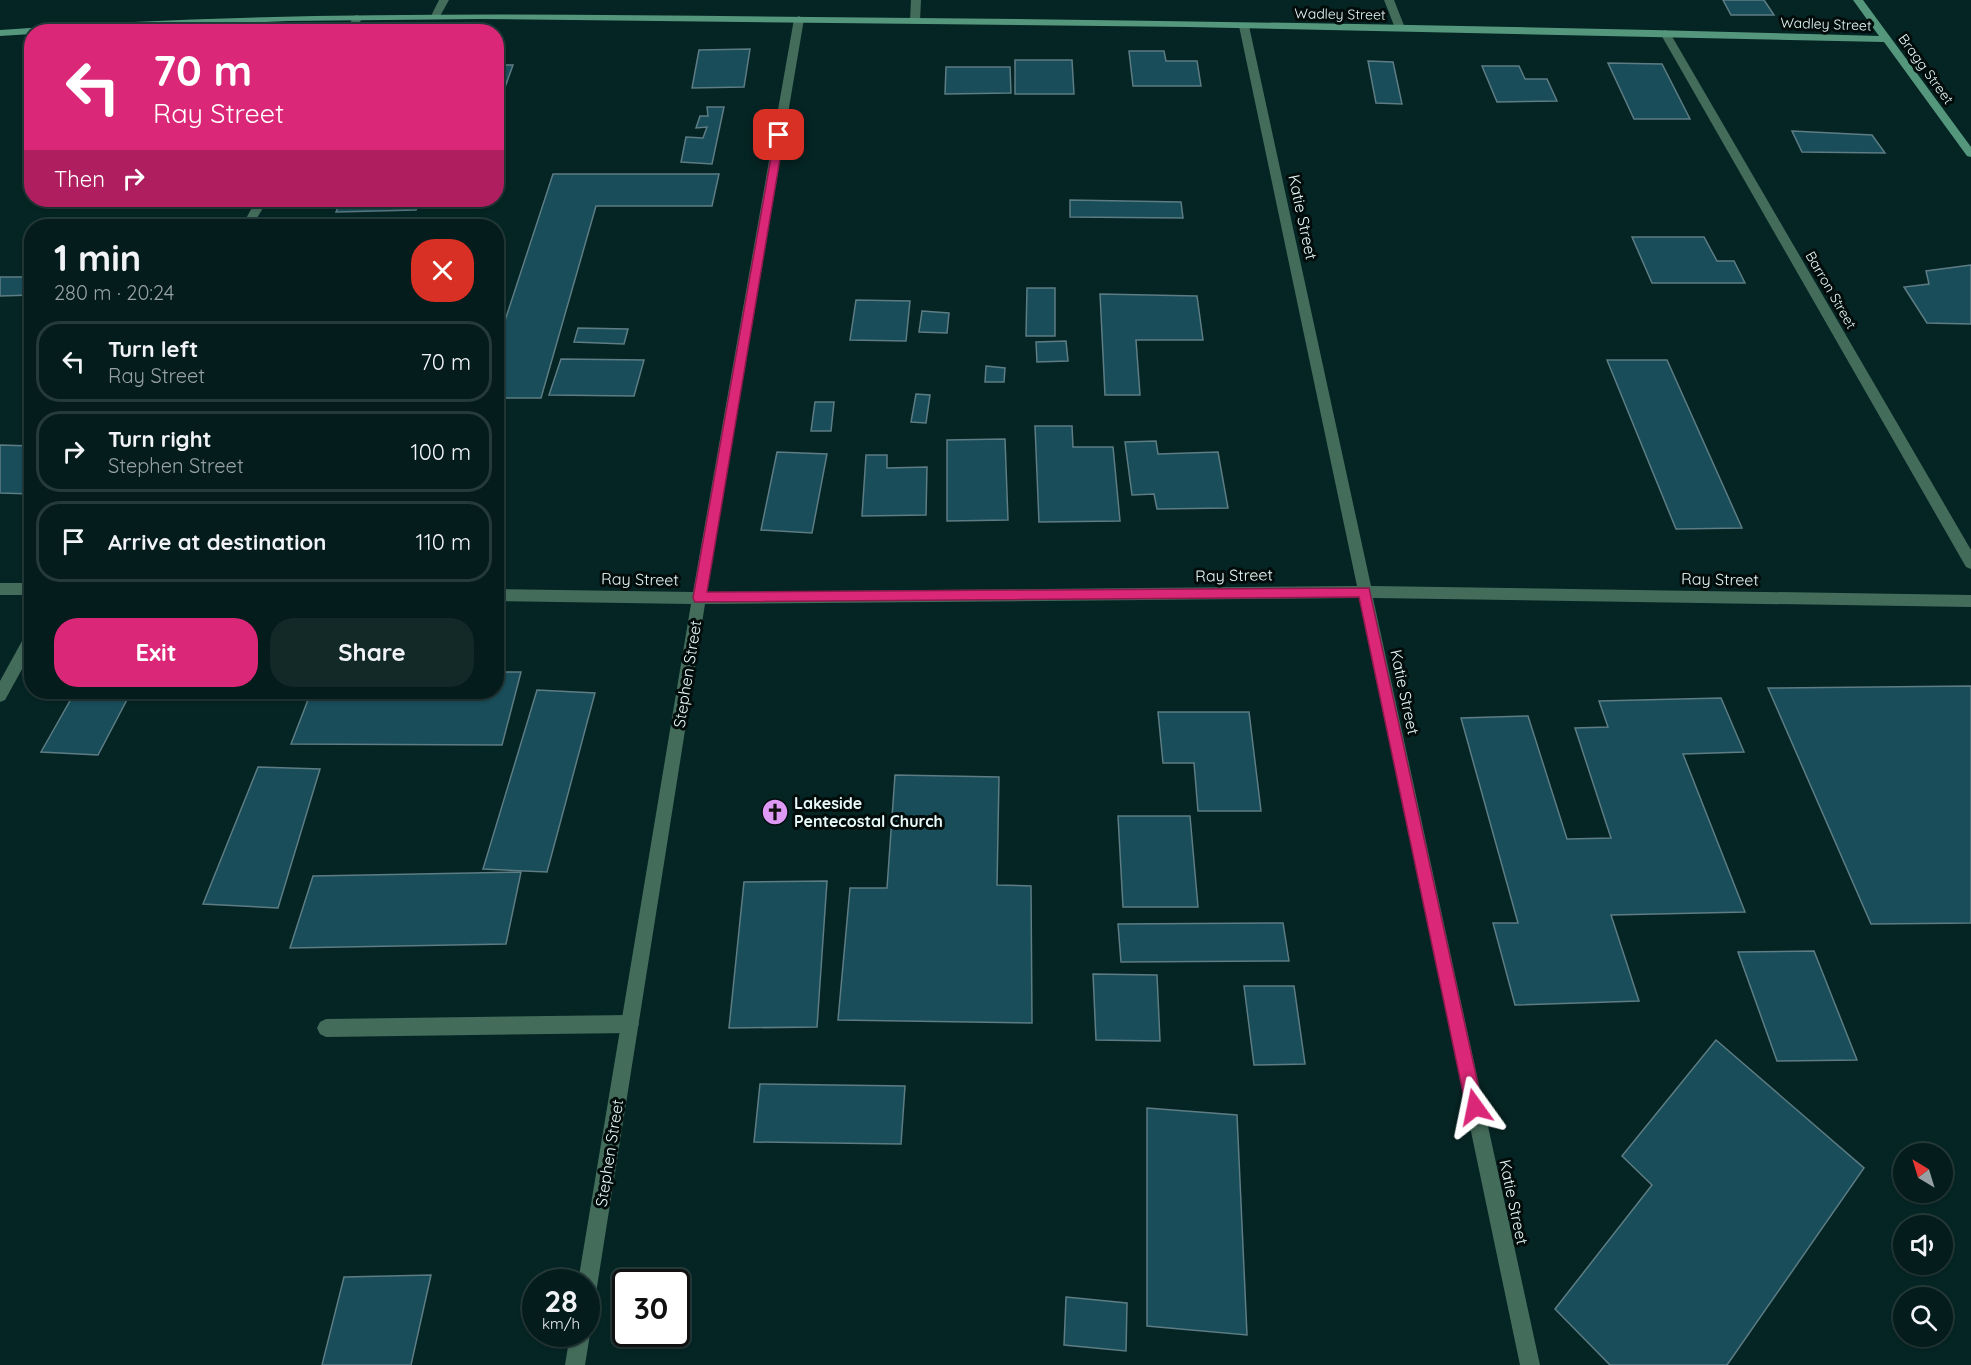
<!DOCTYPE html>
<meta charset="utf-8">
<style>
body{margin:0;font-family:Quicksand,sans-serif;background:#122928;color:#f1f3f6;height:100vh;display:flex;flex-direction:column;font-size:22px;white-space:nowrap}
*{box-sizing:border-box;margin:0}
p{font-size:20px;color:#97a1a3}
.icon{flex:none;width:33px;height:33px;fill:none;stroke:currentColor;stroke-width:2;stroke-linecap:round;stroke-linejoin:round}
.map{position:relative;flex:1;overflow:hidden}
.drawer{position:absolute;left:24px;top:219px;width:480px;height:480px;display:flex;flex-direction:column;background:#041c1b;border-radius:24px;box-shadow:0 2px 4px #0004,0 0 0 2px #253a3a}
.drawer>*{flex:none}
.guide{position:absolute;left:24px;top:24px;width:480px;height:183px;border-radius:24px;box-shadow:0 2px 4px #0004,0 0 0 2px #253a3a;background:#db2777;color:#fff;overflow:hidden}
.needle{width:39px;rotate:322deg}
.fabs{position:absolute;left:1893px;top:1143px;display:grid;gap:12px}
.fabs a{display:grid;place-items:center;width:60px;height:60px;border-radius:50%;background:#041c1b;box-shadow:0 2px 4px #0004,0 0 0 2px #253a3a;font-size:30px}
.speed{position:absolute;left:522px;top:1269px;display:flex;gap:12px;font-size:30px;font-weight:700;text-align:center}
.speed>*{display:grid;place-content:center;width:78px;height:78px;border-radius:50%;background:#041c1b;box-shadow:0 2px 4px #0004,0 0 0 2px #253a3a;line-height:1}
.speed small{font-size:15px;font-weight:400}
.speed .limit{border:3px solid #111;border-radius:9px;background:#fff;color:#111}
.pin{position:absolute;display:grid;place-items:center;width:51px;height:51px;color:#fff;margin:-26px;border-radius:12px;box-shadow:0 3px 9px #0006}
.me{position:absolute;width:66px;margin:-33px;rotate:348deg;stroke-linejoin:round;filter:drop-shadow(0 0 4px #0008)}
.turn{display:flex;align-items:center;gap:21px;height:126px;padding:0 30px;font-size:27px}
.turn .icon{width:78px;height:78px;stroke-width:2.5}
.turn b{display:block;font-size:42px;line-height:51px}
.then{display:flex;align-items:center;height:57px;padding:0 30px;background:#0003;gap:12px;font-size:22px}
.round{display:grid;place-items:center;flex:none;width:63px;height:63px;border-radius:24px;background:#122928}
.summary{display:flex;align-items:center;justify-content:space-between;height:102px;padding:0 30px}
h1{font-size:36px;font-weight:800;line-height:45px}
.primary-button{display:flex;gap:12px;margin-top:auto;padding:12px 30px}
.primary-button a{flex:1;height:69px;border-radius:24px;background:#db2777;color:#fff;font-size:24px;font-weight:800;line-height:69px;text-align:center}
.primary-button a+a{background:#122928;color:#f1f3f6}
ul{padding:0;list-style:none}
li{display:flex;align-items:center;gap:18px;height:81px;margin:0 12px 9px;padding:0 18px;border:3px solid #253a3a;border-radius:24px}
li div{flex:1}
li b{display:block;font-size:22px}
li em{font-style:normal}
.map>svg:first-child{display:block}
</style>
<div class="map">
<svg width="1971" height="1365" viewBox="0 0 1971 1365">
<rect width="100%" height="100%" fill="#052524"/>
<g fill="#184d59" stroke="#5d7c84" stroke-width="1.5">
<polygon points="1723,0 1764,0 1774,15 1731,15"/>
<polygon points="750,49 744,87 692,88 699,50"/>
<polygon points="1129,51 1164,51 1166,61 1197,61 1201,86 1133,86"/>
<polygon points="1015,60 1072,60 1074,94 1015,94"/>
<polygon points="1368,61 1393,62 1402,104 1376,103"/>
<polygon points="1608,63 1662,64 1690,119 1634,119"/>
<polygon points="496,65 513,65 504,90 496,90"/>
<polygon points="1482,66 1519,66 1525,79 1547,79 1557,101 1497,102"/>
<polygon points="946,67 1010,67 1011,93 945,94"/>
<polygon points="707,107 724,107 712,164 681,162 686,137 703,138 707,127 696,128 700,116 708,116"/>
<polygon points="1792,131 1872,135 1885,153 1802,152"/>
<polygon points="553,174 719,174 712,206 596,206 541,398 496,398 496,348"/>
<polygon points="341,200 420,200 416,210 336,212"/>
<polygon points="1070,200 1181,202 1183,218 1070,217"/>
<polygon points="1632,237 1704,237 1717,261 1734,261 1745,283 1652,283"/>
<polygon points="1971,265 1971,324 1927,323 1904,287 1929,284 1926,271"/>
<polygon points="0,277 32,277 32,295 0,296"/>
<polygon points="1027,288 1055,288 1055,336 1026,336"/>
<polygon points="1100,294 1197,296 1203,340 1136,340 1140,395 1105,395"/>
<polygon points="856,300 910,301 906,341 850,340"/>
<polygon points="922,311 949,313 947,333 919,332"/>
<polygon points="578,328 628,329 624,344 574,342"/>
<polygon points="1066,341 1068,361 1037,362 1036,342"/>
<polygon points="561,359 644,360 634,396 549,395"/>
<polygon points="1607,360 1667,360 1742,528 1676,529"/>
<polygon points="986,366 1005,368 1004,382 985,382"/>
<polygon points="916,394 930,395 926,423 911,422"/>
<polygon points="815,402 834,402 831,431 811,431"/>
<polygon points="1035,426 1072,426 1073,447 1113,447 1120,521 1039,522"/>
<polygon points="1005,439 1008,520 947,521 947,440"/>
<polygon points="1156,441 1158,454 1218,452 1228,508 1157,509 1154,494 1132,495 1125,442"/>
<polygon points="0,445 32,446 32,494 0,493"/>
<polygon points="777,452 827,454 812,533 761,530"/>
<polygon points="866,455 887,455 887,468 927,467 926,515 862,516"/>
<polygon points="496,672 521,672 502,745 291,744 311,692 496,692"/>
<polygon points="1971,686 1971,923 1871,924 1768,688"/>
<polygon points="537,690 595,693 547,872 483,869"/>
<polygon points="75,692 131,692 98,755 41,752"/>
<polygon points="1721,698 1744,752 1683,754 1745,912 1611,915 1639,1001 1515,1005 1493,923 1518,923 1461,718 1528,716 1567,839 1611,838 1575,728 1608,727 1599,701"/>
<polygon points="1158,712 1249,712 1261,811 1198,811 1194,763 1163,763"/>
<polygon points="258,767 320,769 278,908 203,904"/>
<polygon points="895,775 999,777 997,885 1031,886 1032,1023 838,1020 850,888 887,888"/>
<polygon points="1118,816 1190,816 1198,907 1123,907"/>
<polygon points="521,872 506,944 290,948 313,876"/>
<polygon points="827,881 817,1027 729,1028 744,882"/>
<polygon points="1283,923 1289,961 1121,962 1118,924"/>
<polygon points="1814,951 1857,1060 1777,1061 1738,952"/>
<polygon points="1093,974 1157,975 1160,1041 1096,1040"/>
<polygon points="1244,986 1294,986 1305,1064 1254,1065"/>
<polygon points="1716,1040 1864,1168 1727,1365 1610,1365 1555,1309 1652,1185 1622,1156"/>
<polygon points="760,1084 905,1086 901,1144 754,1142"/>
<polygon points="1147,1108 1237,1115 1247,1335 1147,1326"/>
<polygon points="431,1275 411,1365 322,1365 344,1277"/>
<polygon points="1066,1297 1127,1303 1126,1351 1064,1345"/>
</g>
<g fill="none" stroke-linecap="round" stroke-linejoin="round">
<polygon fill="#446c5b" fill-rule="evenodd" points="630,1015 636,1018 639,1024 636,1030 630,1033 326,1037 320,1034 317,1028 320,1022 326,1019"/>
<g fill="#446c5b" fill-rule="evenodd">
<polygon points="439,0 449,0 439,18 433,18 431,16"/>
<polygon points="911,0 921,0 920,21 915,24 910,21"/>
<polygon points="1384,0 1394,0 1405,28 1403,30 1395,28"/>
<polygon points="357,15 362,18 355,32 345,32 354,16"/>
<polygon points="799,16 804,19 707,592 1357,586 1239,26 1244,23 1249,26 1371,586 1971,595 1971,607 1373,598 1540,1365 1520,1365 1359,598 705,604 596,1293 593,1300 586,1303 586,1282 578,1282 691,604 496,601 496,589 693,592 794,19"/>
<polygon points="1665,30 1670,33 1971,550 1971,569 1966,567 1660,33"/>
<polygon points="256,200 268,200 252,226 242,226"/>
<rect x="0" y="583" width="32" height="12"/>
<polygon points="32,630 32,651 5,700 0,702 0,681 27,632"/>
<polygon points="586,1327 590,1334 585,1365 565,1365 570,1334 586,1334"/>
</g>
<path fill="#55977c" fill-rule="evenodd" d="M1853,0H1863L1971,147V157L1967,156L1884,42L1188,27L480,19L288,21L32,32V34L0,36V30C271,10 541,14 812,17C1168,20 1524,26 1879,36Z"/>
</g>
<polygon fill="#db2777" stroke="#8e194d" stroke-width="1.5" points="779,132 784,135 707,592 1369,588 1483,1107 1481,1113 1475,1116 1469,1113 1466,1107 1359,597 695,602 693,598 775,135"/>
<defs>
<symbol id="church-disc" viewBox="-11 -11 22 22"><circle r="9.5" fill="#dd99f3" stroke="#020c0b"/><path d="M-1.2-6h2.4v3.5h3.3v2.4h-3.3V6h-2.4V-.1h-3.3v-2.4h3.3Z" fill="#111"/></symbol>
</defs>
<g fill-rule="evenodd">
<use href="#church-disc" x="760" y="797" width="30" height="30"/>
</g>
<g text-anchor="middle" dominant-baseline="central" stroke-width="6" stroke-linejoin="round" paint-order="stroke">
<g font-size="14" fill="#e7f9f8" stroke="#020c0b">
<text transform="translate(1340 14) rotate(1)">Wadley Street</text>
<text transform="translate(1826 24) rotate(2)">Wadley Street</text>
<text transform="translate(1926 69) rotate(54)">Bragg Street</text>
<text transform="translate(1831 290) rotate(60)">Barron Street</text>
</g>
<g font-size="16" fill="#e7f9f8" stroke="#020c0b">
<text transform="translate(1303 217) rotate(78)">Katie Street</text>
<text transform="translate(1234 575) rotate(-1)">Ray Street</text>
<text transform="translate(640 579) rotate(1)">Ray Street</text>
<text transform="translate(1720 579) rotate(1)">Ray Street</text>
<text transform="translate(687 674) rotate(-81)">Stephen Street</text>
<text transform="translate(1405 692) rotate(78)">Katie Street</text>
<text transform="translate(609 1153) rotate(-81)">Stephen Street</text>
<text transform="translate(1514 1202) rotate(78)">Katie Street</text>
</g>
<g font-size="16" font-weight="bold" fill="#e7f9f8" stroke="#020c0b" text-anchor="start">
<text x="794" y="803">Lakeside<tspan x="794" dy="18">Pentecostal Church</tspan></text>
</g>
</g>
</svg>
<div class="fabs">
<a><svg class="needle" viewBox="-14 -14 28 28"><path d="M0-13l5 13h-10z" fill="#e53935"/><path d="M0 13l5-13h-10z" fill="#97a1a3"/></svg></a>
<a><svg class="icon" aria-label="sound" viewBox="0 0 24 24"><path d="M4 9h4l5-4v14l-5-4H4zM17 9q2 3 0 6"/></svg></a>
<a><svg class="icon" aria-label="search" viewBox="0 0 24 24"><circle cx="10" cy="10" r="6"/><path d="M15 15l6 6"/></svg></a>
</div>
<div class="speed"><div>28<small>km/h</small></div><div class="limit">30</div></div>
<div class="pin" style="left:779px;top:135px;background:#d93025"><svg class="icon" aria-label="arrive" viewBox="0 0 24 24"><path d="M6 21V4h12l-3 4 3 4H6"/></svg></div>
<svg class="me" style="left:1475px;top:1107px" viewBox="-20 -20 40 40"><path d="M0-17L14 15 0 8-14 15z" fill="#db2777" stroke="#fff" stroke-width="4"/></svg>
<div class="guide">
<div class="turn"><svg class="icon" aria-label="left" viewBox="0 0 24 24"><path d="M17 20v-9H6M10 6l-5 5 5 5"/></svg><div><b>70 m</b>Ray Street</div></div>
<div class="then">Then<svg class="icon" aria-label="right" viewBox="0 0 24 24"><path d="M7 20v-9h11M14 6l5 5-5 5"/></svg></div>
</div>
<section class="drawer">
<div class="summary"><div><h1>1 min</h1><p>280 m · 20:24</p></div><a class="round" style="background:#d93025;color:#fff"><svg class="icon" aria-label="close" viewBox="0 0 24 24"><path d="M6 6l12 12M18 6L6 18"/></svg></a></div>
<ul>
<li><svg class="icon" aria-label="left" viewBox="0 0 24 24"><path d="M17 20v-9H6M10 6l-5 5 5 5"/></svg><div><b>Turn left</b><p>Ray Street</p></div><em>70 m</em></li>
<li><svg class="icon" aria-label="right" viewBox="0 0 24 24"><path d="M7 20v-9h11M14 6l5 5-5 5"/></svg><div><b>Turn right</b><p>Stephen Street</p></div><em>100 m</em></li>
<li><svg class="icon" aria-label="arrive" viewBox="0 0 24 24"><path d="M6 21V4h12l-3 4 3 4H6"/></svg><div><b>Arrive at destination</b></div><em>110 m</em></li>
</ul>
<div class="primary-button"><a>Exit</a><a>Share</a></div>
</section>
</div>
